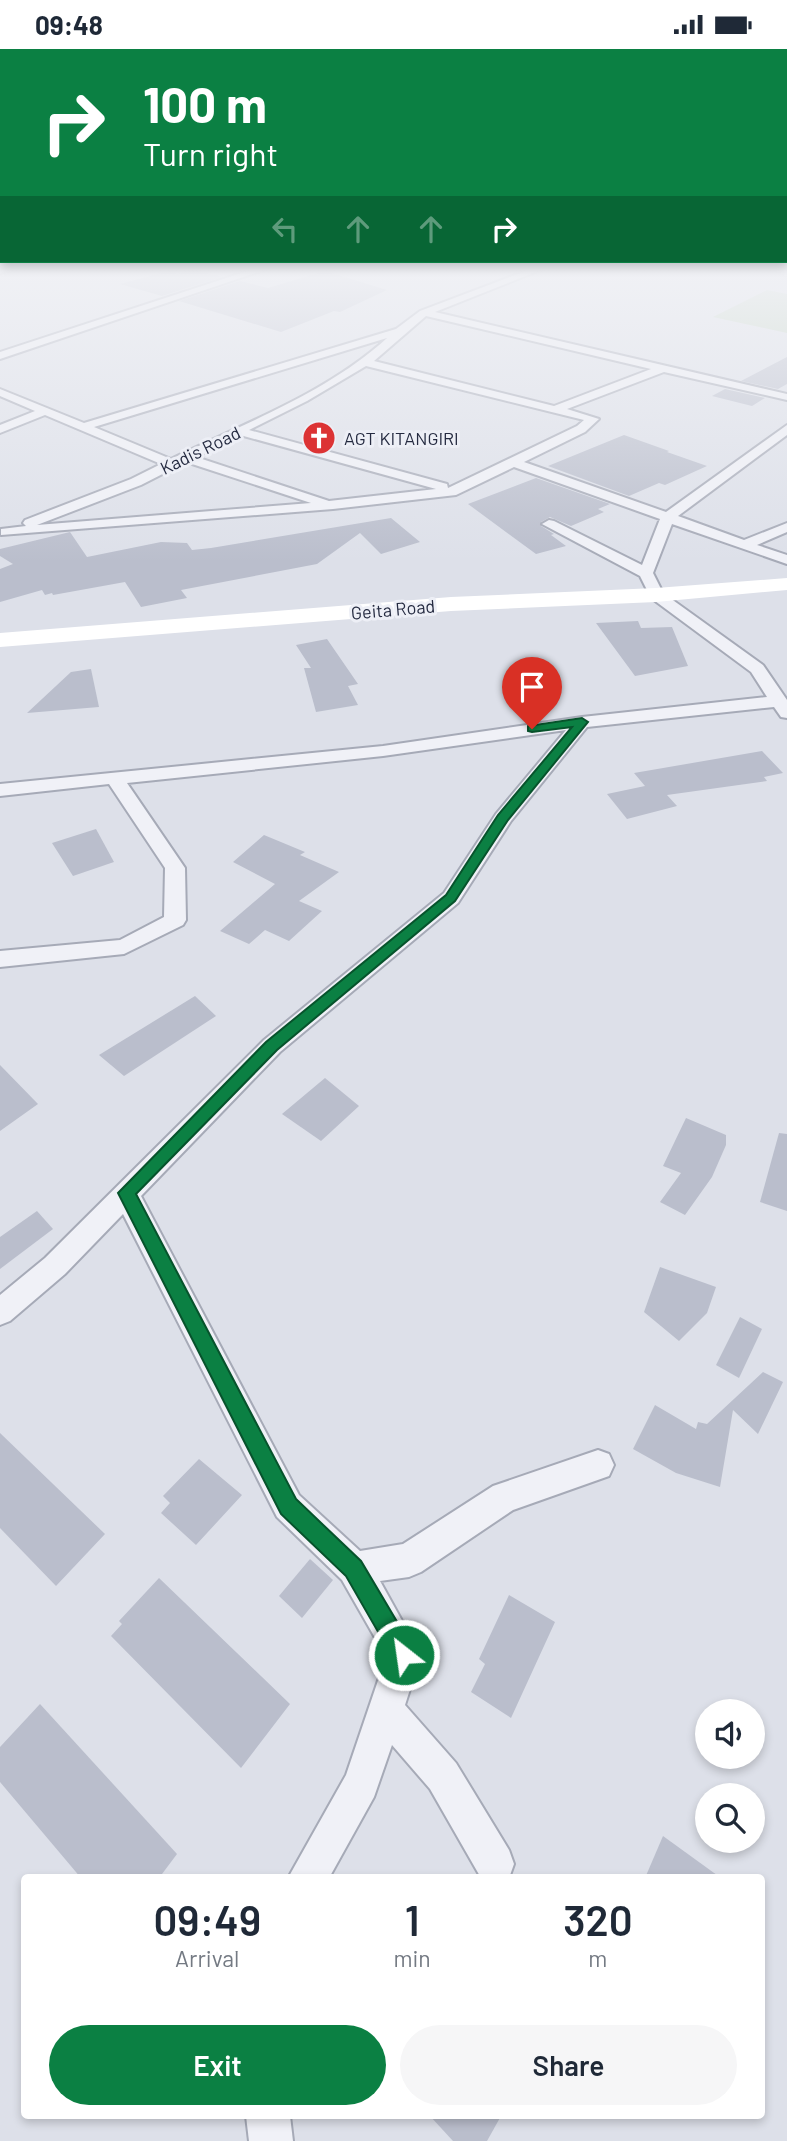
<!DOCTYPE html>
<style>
body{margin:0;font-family:Barlow,sans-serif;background:#f6f6f7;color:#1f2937;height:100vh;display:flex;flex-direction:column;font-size:26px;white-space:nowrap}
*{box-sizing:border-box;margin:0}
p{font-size:23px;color:#747a83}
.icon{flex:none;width:38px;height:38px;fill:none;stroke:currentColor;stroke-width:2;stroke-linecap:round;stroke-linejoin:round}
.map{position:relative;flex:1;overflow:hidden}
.panel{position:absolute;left:21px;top:1825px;width:744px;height:245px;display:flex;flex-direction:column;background:#fff;border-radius:7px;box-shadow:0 4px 10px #0003}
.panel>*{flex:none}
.top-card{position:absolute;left:0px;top:0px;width:788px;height:214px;box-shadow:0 4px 10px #0003;background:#0b8043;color:#fff;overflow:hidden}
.controls{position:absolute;left:695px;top:1650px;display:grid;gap:14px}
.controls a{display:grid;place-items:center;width:70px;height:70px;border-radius:50%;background:#fff;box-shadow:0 4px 10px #0003;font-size:35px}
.pin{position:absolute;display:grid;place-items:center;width:60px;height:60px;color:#fff;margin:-72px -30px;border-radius:50% 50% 50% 0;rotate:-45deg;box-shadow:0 0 7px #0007}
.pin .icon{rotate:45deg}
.me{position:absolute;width:77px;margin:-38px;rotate:330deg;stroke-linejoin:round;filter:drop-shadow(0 0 5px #0008)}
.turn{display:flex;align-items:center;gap:24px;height:147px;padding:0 28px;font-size:32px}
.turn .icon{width:91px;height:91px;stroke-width:2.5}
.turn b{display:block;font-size:49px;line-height:60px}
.lanes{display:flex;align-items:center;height:66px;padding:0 28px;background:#0003;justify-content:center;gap:35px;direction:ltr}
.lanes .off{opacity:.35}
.eta{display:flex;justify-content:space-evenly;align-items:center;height:119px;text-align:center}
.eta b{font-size:42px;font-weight:600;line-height:49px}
.primary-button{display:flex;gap:14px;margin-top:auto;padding:14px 28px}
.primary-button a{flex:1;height:80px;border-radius:42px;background:#0b8043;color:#fff;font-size:28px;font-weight:600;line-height:80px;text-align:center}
.primary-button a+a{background:#f6f6f7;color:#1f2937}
.status{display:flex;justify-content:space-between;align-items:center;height:49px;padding:0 35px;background:#fff;direction:ltr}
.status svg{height:19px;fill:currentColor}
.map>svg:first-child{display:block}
</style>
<div class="status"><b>09:48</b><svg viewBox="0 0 49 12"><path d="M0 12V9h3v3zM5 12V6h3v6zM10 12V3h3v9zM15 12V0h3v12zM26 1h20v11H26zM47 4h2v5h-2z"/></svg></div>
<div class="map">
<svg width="787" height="2092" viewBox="0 0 787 2092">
<rect width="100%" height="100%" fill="#dde0e9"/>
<polygon fill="#c0d3bd" points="767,241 787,245 787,284 713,268"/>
<g fill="#babecc">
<polygon points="191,220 222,228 162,247 120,235 169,222 178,225"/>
<polygon points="325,222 387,241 340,263 334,262 281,283 179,252 240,232 268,239"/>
<polygon points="787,308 787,335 778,340 741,332"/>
<polygon points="725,340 765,349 752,357 712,347"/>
<polygon points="624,386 669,402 667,403 707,417 665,436 659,434 629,447 548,417"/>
<polygon points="536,429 610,455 598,460 604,463 571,477 550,468 541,473 541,477 554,485 551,486 566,497 536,505 468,455"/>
<polygon points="391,469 420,493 381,505 360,484 317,515 181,541 187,549 141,558 125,533 53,546 52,544 45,546 42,541 0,553 0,520 13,515 0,507 0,500 70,483 87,508 161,493 187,494 192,501 211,499"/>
<polygon points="638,572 641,579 672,578 688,617 635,627 596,574"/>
<polygon points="327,590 358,635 348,637 358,656 316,663 304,619 311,619 296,596"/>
<polygon points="91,620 99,658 27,664 71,623"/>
<polygon points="762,702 783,724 764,728 767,732 667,746 677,757 627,770 607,745 645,737 634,724"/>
<polygon points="96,780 114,813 73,827 52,794"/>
<polygon points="264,786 305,803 300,806 339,823 299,852 322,862 289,892 265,881 249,895 220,882 275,835 233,813"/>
<polygon points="195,947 216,967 124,1027 99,1006"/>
<polygon points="0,1016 38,1055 0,1082"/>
<polygon points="325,1029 359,1057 321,1092 282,1065"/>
<polygon points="686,1069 726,1086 726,1096 712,1128 685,1166 660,1153 681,1124 663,1117"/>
<polygon points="779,1084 787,1085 787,1162 760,1153"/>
<polygon points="37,1162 53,1180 0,1220 0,1188"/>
<polygon points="660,1218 716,1238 707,1264 679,1292 644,1263"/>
<polygon points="740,1268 762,1280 739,1329 716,1316"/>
<polygon points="763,1323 783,1333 758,1385 733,1361 720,1438 676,1424 633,1400 655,1356 696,1380 698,1373 707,1375"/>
<polygon points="0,1384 105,1485 56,1537 0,1479"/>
<polygon points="199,1410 242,1446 196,1496 161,1464 170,1454 163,1447"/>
<polygon points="310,1510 333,1531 302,1569 279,1547"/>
<polygon points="159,1529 290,1655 241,1719 111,1587 122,1575 119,1572"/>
<polygon points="509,1546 555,1573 511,1669 471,1643 485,1615 479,1610"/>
<polygon points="40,1655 177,1805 159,1829 81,1829 0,1733 0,1698"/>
<polygon points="663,1787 721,1829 645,1829"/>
<polygon points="430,2067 501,2067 487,2092 453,2092"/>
</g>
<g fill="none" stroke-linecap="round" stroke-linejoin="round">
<defs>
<g id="minor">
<polygon points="0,220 11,220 0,225"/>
<polygon points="254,220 267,220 0,310 0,303"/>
<path d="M531,220H543L435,263L787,345V351L664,323L567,360L599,370L585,383L524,413L666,463L787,376V386L678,467L744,491L787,474V483L757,496L787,506V515L672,475L653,524L663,544L763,616L787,651V669L781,668L774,658L587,678L511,772L458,854L280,1003L141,1147L299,1446L360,1502L403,1495L493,1437L598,1401L609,1405L614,1416L609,1427L513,1461L421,1523L409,1528L380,1532L421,1606L405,1656L456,1714L509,1801L514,1815L509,1829H481L430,1740L392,1696L374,1748L329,1829H288L346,1726L386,1608L342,1531L277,1468L123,1165L65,1225L10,1272L0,1276V1246L45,1209L264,991L444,844L496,765L566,681L383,707L127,734L185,819L186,871L183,876L124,905L0,918V902L120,891L164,868L165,819L109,735L0,747V735L383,697L582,668L767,648L751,623L651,549L640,527L542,475L549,471L554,472L642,516L660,470L514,418L456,446L333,460L1,486V480L26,477L23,474L25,471L131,430L161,415L45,366L0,384V376L35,362L0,347V340L84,374L396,280L420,262ZM426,267L651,320L554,357L374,312ZM387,289C327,344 243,375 171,410L94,378ZM366,317L584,371L577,377L448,439L447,435L249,381L307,352ZM240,386L436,440L329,452L196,408ZM186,413L311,454L37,476L141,436Z"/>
<polygon points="246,2067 290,2067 293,2092 249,2092"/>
</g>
</defs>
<use href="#minor" stroke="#a6aab7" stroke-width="4"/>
<use href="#minor" fill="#f0f1f7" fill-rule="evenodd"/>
<polygon fill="#fff" fill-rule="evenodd" points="787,529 787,541 656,553 451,562 0,598 0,584 451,548 656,539"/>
</g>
<linearGradient id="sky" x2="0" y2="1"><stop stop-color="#86afdd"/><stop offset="0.43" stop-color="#f0f1f5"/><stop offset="1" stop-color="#f0f1f5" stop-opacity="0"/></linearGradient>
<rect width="787" height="513" fill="url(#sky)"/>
<polygon fill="#0b8043" stroke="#07532c" stroke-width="2" points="582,669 588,673 508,771 455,852 277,1001 136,1145 296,1450 361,1512 412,1598 415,1606 412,1614 404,1617 396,1614 346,1527 281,1465 118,1144 266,993 446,846 498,766 572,678 532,683 528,682 528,677"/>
<defs>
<symbol id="church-disc" viewBox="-11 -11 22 22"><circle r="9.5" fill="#dc3334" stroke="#edeff6"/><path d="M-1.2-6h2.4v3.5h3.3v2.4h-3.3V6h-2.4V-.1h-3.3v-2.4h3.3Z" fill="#fff"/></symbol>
</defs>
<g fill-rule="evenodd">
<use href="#church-disc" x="300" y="370" width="38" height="38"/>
</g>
<g text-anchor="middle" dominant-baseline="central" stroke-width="6" stroke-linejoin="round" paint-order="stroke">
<g font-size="18" fill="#252b41" stroke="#edeff6" text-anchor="start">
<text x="344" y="389">AGT KITANGIRI</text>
</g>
<g font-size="18" fill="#252b41" stroke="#edeff6">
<text transform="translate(200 401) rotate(-26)">Kadis Road</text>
<text transform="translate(393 560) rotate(-5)">Geita Road</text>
</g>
</g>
</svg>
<div class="controls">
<a><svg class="icon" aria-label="sound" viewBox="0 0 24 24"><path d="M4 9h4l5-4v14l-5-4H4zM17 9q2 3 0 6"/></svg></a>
<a><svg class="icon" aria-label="search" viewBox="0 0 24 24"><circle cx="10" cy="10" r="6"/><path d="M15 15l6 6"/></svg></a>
</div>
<div class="pin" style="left:532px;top:680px;background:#d93025"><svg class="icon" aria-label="arrive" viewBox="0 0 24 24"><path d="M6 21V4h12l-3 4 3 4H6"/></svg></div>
<svg class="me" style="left:404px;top:1606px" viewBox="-20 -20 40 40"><circle r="17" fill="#0b8043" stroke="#fff" stroke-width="3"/><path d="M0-11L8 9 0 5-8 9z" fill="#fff"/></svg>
<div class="top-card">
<div class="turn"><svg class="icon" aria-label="right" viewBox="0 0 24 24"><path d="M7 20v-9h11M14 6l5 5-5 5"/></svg><div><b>100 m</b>Turn right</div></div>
<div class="lanes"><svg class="icon off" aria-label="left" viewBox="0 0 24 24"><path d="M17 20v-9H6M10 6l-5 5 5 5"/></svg><svg class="icon off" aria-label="ahead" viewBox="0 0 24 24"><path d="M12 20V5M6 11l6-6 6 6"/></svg><svg class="icon off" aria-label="ahead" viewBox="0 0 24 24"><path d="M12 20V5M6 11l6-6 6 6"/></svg><svg class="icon" aria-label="right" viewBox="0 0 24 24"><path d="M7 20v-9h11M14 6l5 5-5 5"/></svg></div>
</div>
<section class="panel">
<div class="eta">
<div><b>09:49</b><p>Arrival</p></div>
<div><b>1</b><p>min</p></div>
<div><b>320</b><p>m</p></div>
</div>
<div class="primary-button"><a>Exit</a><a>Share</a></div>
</section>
</div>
